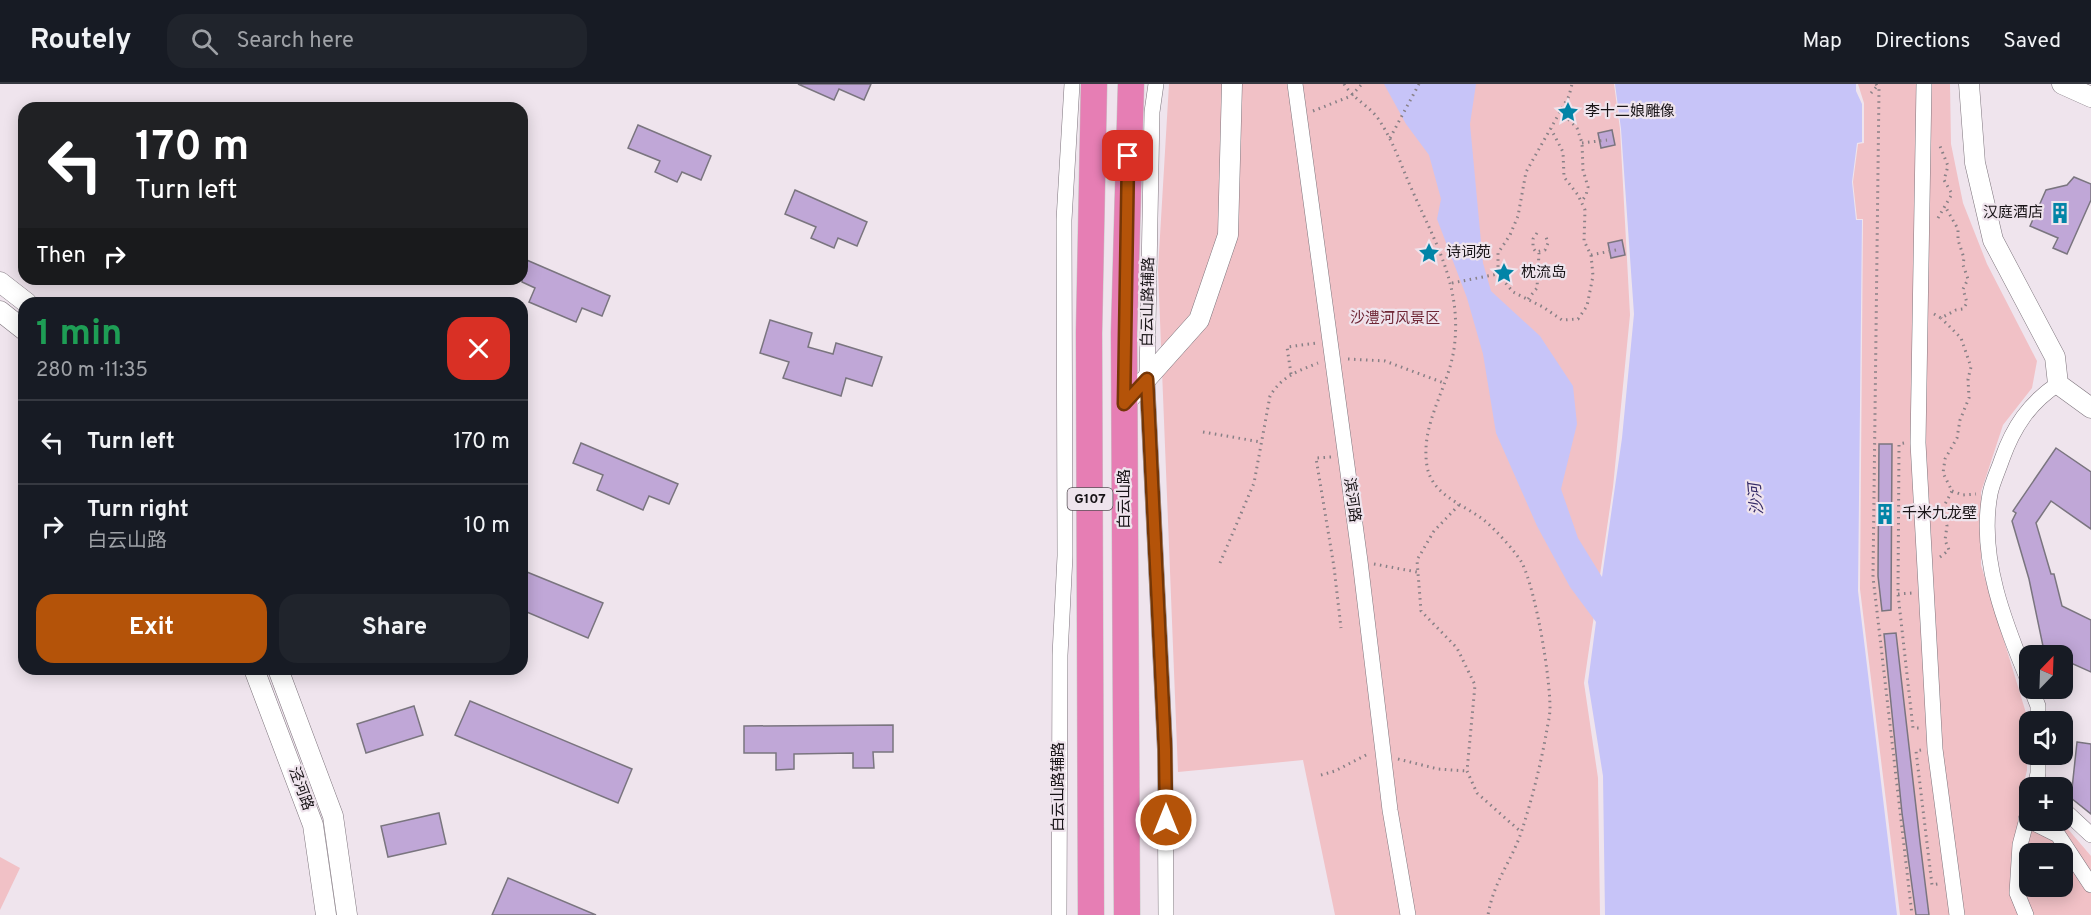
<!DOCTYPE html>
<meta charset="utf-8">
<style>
body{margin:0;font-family:Overpass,"Noto Sans SC",sans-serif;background:#20242c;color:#f1f3f6;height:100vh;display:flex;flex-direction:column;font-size:22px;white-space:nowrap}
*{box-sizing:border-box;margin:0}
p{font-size:20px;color:#9ea1a6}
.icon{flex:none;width:33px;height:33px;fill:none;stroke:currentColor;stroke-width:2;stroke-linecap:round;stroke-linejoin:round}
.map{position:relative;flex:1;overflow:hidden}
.drawer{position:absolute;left:18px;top:213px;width:510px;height:378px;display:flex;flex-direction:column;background:#171b24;border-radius:18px;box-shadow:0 3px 15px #0003}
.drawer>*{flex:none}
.top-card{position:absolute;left:18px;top:18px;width:510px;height:183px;border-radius:18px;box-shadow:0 3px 15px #0003;background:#202124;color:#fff;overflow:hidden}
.needle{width:39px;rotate:23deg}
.fabs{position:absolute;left:2019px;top:561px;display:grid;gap:12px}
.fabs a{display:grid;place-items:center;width:54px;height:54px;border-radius:12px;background:#171b24;box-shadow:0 3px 15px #0003;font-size:30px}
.pin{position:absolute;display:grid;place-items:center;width:51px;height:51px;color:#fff;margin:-26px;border-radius:12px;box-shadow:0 3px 9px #0006}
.me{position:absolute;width:66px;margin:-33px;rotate:0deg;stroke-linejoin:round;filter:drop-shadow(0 0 4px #0008)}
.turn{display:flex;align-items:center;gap:21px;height:126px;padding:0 18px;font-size:27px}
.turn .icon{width:78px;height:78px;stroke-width:2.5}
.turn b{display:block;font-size:42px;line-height:51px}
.then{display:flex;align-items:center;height:57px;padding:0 18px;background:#0003;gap:12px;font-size:22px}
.round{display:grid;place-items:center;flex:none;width:63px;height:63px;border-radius:18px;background:#20242c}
.head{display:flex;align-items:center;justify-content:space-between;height:102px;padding:0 18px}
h1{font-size:36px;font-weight:700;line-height:45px;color:#1e9e55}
.cta{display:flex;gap:12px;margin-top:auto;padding:12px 18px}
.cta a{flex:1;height:69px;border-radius:18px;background:#b45309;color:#fff;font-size:24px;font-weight:700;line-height:69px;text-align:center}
.cta a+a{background:#20242c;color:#f1f3f6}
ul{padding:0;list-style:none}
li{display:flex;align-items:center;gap:18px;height:84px;padding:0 18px;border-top:2px solid #363941}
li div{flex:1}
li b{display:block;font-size:22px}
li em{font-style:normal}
header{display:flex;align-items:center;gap:36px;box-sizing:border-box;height:84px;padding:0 30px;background:#171b24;border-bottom:2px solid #363941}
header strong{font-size:28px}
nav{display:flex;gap:33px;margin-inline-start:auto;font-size:21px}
.search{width:420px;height:54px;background:#20242c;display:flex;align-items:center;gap:15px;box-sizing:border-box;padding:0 21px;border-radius:18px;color:#9ea1a6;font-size:22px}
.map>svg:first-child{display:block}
</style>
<header>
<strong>Routely</strong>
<div class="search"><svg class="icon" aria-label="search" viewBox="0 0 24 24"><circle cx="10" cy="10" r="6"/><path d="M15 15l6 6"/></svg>Search here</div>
<nav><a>Map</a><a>Directions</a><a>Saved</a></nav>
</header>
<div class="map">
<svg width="2091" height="831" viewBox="0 0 2091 831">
<rect width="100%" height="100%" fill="#efe4ed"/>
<g fill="#f1c1c6" fill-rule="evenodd">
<polygon points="1169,0 1614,0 1620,45 1630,231 1613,403 1584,599 1598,694 1600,831 1335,831 1303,676 1178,688 1158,186"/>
<path d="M1858,0H1950L1951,60L1963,119L1987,180L2037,277L2032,304L2003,341L1981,408V481L2026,629L2027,686L2021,712L2029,715L2030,736L2061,737L2091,772V831H1900L1860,505L1863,135H1857L1853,98L1858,60L1864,59V19ZM2030,770H2062V802H2030Z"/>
<polygon points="0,773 20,784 0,826"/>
</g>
<polygon fill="#c7c4f8" points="1384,0 1476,0 1470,40 1483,179 1491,207 1540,252 1573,302 1577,340 1561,405 1578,454 1602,493 1622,354 1634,230 1621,45 1615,0 1856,0 1856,7 1862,20 1862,58 1857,59 1852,98 1856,136 1862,136 1858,507 1897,831 1605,831 1603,692 1588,598 1596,538 1570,503 1537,442 1496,349 1483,270 1467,214 1437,135 1441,115 1429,71 1406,40"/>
<g fill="#c0a7d7" stroke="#7a757f" stroke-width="1.5">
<polygon points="798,0 871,0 864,16 839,5 834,16"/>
<polygon points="638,41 711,72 701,96 682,88 677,98 655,88 660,77 628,64"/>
<polygon points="1612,46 1615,61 1601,64 1598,49"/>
<polygon points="2074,93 2091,100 2091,116 2067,170 2053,164 2058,154 2030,142 2046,106 2067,101"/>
<polygon points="795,106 867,138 857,162 838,154 834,164 811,154 816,143 785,130"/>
<polygon points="1622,156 1625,171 1611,174 1608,159"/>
<polygon points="522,174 610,212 602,232 582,224 576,238 529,218 535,204 522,198"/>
<polygon points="770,236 812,249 808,263 833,270 836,259 882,273 872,302 846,294 841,312 783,294 789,278 760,269"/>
<polygon points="581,359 678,400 669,420 649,412 643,426 597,406 603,391 573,379"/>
<polygon points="1879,360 1892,360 1891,526 1882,527 1878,492"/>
<polygon points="2056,364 2091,388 2091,445 2051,417 2036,439 2051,490 2054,490 2062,522 2091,536 2091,588 2062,575 2062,572 2055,572 2044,567 2029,495 2012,437 2016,429 2013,427"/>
<polygon points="522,486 603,519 588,554 522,526"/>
<polygon points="1896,549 1920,758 1929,831 1916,831 1902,729 1884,550"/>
<polygon points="470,617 632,685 618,719 455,651"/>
<polygon points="414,622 423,651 366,669 357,640"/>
<polygon points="893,641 893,668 873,668 874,684 853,684 853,669 794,670 794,685 776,686 776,669 744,669 744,642"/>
<polygon points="2077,658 2091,660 2091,730 2071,714"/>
<polygon points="439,729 446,760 388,773 381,742"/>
<polygon points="508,794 596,831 492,831"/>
</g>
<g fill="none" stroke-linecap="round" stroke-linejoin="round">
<defs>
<g id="minor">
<polyline points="1156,0 1152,28 1147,295 1165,665 1166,831"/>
<polyline points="1295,0 1360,477 1390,726 1408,831"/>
<polyline points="1924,0 1918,359 1935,665 1957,831"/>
<path d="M2030,601C2006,542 1978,475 1990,410C1992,399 1998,387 2002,375C2013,344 2029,319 2058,300"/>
<polyline points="2031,604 2038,622 2038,638"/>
<polyline points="2035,704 2038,689 2038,670"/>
<polyline points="2062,724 2091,751"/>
<polyline points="2026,735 2058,751 2091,801"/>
<polyline points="1059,831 1060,571 1065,472 1064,136 1072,0"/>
<polyline points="2026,831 2017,809 2020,761 2030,723"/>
</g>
<g id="tertiary">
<polyline points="1969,0 1975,79 1993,156 2055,273 2058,300 2091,324"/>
<polyline points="2062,0 2091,13"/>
<polyline points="0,198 27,219"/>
<polyline points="0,227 24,246"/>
<polyline points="1124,320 1199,236 1228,151 1232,0"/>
<polyline points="254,585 313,741 326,831"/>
<polyline points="278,585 333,732 347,831"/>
</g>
<g id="trunk">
<polyline points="1091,831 1089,249 1094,0"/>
<polyline points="1127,831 1124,249 1131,0"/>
</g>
</defs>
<use href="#minor" stroke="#7e757d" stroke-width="16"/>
<use href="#tertiary" stroke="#7e757d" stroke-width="21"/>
<use href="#trunk" stroke="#c8c7c7" stroke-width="27"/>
<g stroke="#888086" stroke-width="3" stroke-dasharray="1.5 4.5" stroke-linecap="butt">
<path d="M1344,0C1354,16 1370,22 1379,36C1392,55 1400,78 1409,99C1433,155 1463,201 1454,265C1448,305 1420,340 1427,382C1432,412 1464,420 1485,437C1495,445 1516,468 1522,479C1536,507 1550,592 1550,624C1550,633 1547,643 1546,651C1540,683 1532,715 1522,746C1512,777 1494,796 1488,831"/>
<polyline points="1876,0 1879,5 1873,493 1912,831"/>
<polyline points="1871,9 1879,0"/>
<polyline points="1313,27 1351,12 1362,0"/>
<polyline points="1560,27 1577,44 1582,59 1583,86 1588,103 1586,111 1582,117"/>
<polyline points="1390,54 1419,0"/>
<polyline points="1582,59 1607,56"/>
<polyline points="1938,134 1952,110 1944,96 1948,82 1940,62"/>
<polyline points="1537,149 1533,155 1533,164 1536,168 1545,166 1548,159 1546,153"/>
<polyline points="1591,171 1616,166"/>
<polyline points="1498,190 1513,208 1543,223 1562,236 1578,235 1587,222 1593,192 1591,171 1584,157 1585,126 1578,111 1564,93 1563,68 1551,45"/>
<polyline points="1452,199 1498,190 1498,169 1510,151 1518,132 1526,88 1569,12 1572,0"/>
<polyline points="1528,215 1537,204 1539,169"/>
<polyline points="1934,230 1941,234 1956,226 1963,225 1967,219 1963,205 1968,195 1963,181 1964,174 1958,156 1958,145 1946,124"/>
<polyline points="1348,275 1385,277 1444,299"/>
<polyline points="1291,290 1287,263 1317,259"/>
<polyline points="1203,348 1261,358"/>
<polyline points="1904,359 1899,360 1898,510 1913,644 1919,644"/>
<polyline points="1331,373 1316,374 1334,483 1341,544"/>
<polyline points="1952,407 1963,411 1976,410"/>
<polyline points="1459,421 1434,447 1417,476 1421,527 1457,564 1475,601 1467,687 1477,709 1521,748"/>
<polyline points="1940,473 1949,466 1945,456 1947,442 1943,424 1952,407 1943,389 1945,375 1957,354 1960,336 1969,314 1968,295 1971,283 1961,254 1941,234"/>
<path d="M1220,479L1254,399L1270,312C1282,292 1298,287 1318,279"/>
<polyline points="1374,480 1417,488"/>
<polyline points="1898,510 1912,509"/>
<polyline points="1921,666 1916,667 1932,801 1938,800"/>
<polyline points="1398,675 1438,685 1467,687"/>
<polyline points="1321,691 1335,687 1368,670"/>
</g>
<use href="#minor" stroke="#fff" stroke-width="15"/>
<use href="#tertiary" stroke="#fff" stroke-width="20"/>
<use href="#trunk" stroke="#e67eb4" stroke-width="26"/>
</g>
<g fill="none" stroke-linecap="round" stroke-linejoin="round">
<defs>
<polyline id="route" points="1128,72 1124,320 1147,295 1165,665 1166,736"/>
</defs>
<use href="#route" stroke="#753606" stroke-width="15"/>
<use href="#route" stroke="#b45309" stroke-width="10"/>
</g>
<defs>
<symbol id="sight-bare" viewBox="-9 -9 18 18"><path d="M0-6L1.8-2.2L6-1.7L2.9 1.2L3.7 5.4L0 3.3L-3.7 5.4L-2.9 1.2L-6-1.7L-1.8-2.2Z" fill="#0284a7" stroke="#efe4ed" stroke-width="2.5" paint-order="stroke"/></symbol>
<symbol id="building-bare" viewBox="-9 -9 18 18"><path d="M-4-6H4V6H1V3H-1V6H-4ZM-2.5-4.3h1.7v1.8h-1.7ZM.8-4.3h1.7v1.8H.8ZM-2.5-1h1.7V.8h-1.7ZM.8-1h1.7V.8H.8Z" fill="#0284a7" stroke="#efe4ed" stroke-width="2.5" paint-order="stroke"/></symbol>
</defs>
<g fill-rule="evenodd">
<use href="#sight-bare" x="1553" y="13" width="30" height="30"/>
<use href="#building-bare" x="2045" y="114" width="30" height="30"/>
<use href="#sight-bare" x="1414" y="154" width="30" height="30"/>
<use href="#sight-bare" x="1489" y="174" width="30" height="30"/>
<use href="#building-bare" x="1870" y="415" width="30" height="30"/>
</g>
<g text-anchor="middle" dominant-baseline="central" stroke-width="4.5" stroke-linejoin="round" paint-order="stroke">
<rect fill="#efe4ed" stroke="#585257" stroke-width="1.5" x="1067.5" y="404" width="45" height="22" rx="4.5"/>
<g font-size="14" font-weight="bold" fill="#181417">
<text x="1090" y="415">G107</text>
</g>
<g font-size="15" fill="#181417" stroke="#efe4ed" text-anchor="start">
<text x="1585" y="28">李十二娘雕像</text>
<text x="2043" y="129" text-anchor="end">汉庭酒店</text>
<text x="1446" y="169">诗词苑</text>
<text x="1521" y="189">枕流岛</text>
<text x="1902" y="430">千米九龙壁</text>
</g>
<g font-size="15" fill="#181417" stroke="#efe4ed">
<text transform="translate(1149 218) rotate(-89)">白云山路辅路</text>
<text transform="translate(1125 415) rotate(-90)">白云山路</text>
<text transform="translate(1351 416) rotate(82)">滨河路</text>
<text transform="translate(1059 703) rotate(-90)">白云山路辅路</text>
<text transform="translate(300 705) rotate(70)">泾河路</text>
</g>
<g font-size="15" fill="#6f2736" stroke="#efe4ed">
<text x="1395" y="235">沙澧河风景区</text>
</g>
<g font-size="16" font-style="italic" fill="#352b67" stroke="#efe4ed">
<text transform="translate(1757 415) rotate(-95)">沙河</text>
</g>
</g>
</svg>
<div class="fabs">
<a><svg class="needle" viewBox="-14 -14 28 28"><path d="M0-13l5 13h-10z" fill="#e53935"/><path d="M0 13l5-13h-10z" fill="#9ea1a6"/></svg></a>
<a><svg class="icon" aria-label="sound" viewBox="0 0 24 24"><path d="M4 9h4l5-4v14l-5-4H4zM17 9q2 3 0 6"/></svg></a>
<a>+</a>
<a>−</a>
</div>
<div class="pin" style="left:1128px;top:72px;background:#d93025"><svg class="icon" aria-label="arrive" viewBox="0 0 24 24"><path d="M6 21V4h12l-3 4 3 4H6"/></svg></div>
<svg class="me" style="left:1166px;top:736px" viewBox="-20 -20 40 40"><circle r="17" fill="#b45309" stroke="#fff" stroke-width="3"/><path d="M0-11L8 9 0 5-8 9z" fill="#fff"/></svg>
<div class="top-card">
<div class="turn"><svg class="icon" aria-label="left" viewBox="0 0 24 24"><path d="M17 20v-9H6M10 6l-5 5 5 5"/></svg><div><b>170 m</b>Turn left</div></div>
<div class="then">Then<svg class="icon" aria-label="right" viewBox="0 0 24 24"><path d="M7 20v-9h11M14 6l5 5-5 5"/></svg></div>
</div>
<section class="drawer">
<div class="head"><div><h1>1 min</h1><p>280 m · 11:35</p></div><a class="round" style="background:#d93025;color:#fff"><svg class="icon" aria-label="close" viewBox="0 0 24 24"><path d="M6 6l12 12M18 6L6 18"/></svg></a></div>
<ul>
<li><svg class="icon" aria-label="left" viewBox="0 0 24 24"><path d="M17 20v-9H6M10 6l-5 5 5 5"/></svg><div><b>Turn left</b></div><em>170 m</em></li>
<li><svg class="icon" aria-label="right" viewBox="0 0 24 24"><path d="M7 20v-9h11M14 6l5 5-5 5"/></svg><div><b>Turn right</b><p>白云山路</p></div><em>10 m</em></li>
</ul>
<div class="cta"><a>Exit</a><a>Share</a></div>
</section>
</div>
